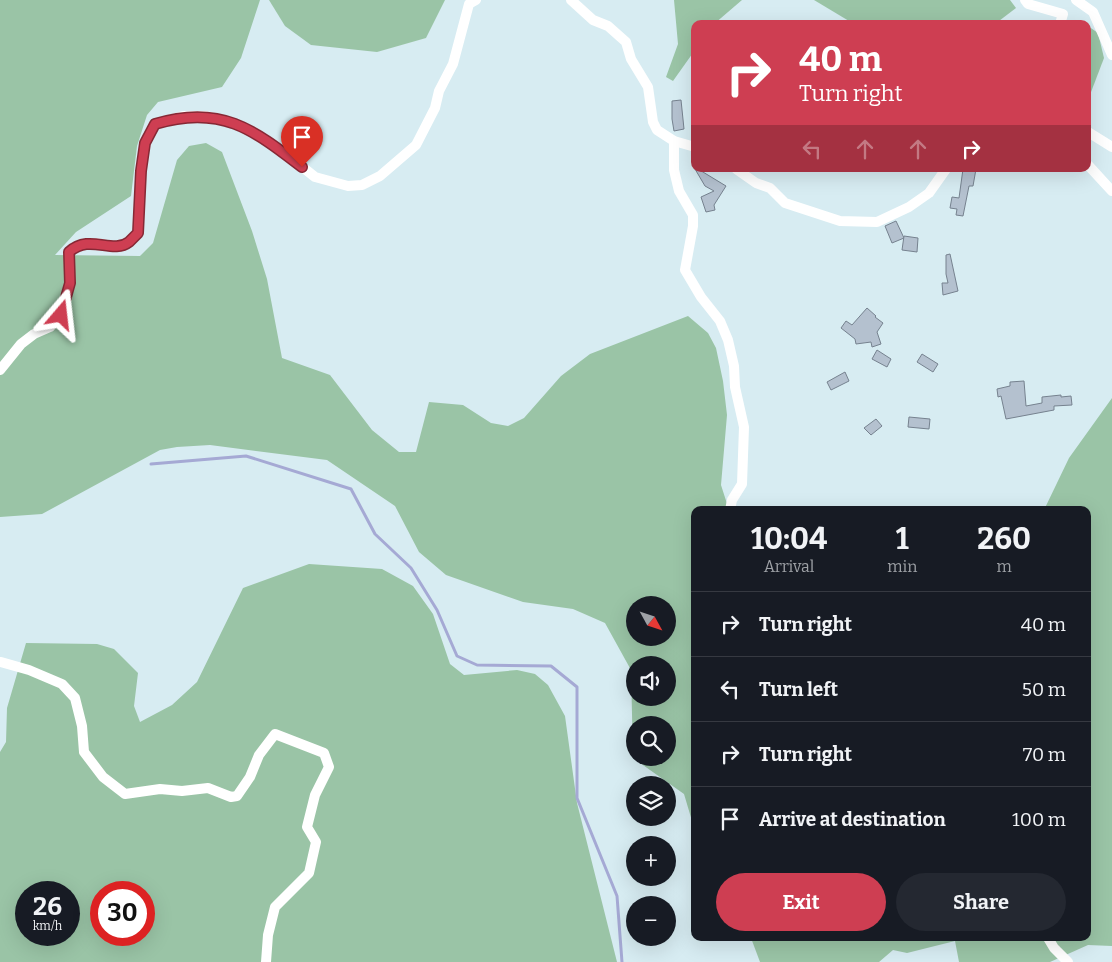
<!DOCTYPE html>
<meta charset="utf-8">
<style>
body{margin:0;font-family:Bitter,serif;background:#242831;color:#f1f3f6;height:100vh;display:flex;flex-direction:column;font-size:19px;white-space:nowrap}
*{box-sizing:border-box;margin:0}
p{font-size:16px;color:#9ea1a6}
.icon{flex:none;width:28px;height:28px;fill:none;stroke:currentColor;stroke-width:2;stroke-linecap:round;stroke-linejoin:round}
.map{position:relative;flex:1;overflow:hidden}
.panel{position:absolute;left:691px;top:506px;width:400px;height:435px;display:flex;flex-direction:column;background:#171b24;border-radius:10px;box-shadow:0 5px 20px #0002}
.panel>*{flex:none}
.top-card{position:absolute;left:691px;top:20px;width:400px;height:152px;border-radius:10px;box-shadow:0 5px 20px #0002;background:#ce3e52;color:#fff;overflow:hidden}
.needle{width:32px;rotate:130deg}
.fabs{position:absolute;left:626px;top:596px;display:grid;gap:10px}
.fabs a{display:grid;place-items:center;width:50px;height:50px;border-radius:50%;background:#171b24;box-shadow:0 5px 20px #0002;font-size:25px}
.speed{position:absolute;left:15px;top:881px;display:flex;gap:10px;font-size:25px;font-weight:700;text-align:center}
.speed>*{display:grid;place-content:center;width:65px;height:65px;border-radius:50%;background:#171b24;box-shadow:0 5px 20px #0002;line-height:1}
.speed small{font-size:12px;font-weight:400}
.speed .limit{border:8px solid #d22;background:#fff;color:#111}
.pin{position:absolute;display:grid;place-items:center;width:42px;height:42px;color:#fff;margin:-51px -21px;border-radius:50% 50% 50% 0;rotate:-45deg;box-shadow:0 0 5px #0007}
.pin .icon{rotate:45deg}
.me{position:absolute;width:55px;margin:-28px;rotate:17deg;stroke-linejoin:round;filter:drop-shadow(0 0 4px #0008)}
.turn{display:flex;align-items:center;gap:18px;height:105px;padding:0 25px;font-size:22px}
.turn .icon{width:65px;height:65px;stroke-width:2.5}
.turn b{display:block;font-size:35px;line-height:42px}
.lanes{display:flex;align-items:center;height:48px;padding:0 25px;background:#0003;justify-content:center;gap:25px;direction:ltr}
.lanes .off{opacity:.35}
.eta{display:flex;justify-content:space-evenly;align-items:center;height:85px;text-align:center}
.eta b{font-size:30px;font-weight:700;line-height:35px}
.cta{display:flex;gap:10px;margin-top:auto;padding:10px 25px}
.cta a{flex:1;height:58px;border-radius:30px;background:#ce3e52;color:#fff;font-size:20px;font-weight:700;line-height:58px;text-align:center}
.cta a+a{background:#242831;color:#f1f3f6}
ul{padding:0;list-style:none}
li{display:flex;align-items:center;gap:15px;height:65px;padding:0 25px;border-top:1px solid #363941}
li div{flex:1}
li b{display:block;font-size:19px}
li em{font-style:normal}
.map>svg:first-child{display:block}
</style>
<div class="map">
<svg width="1112" height="962" viewBox="0 0 1112 962">
<rect width="100%" height="100%" fill="#d7ecf2"/>
<g fill="#9ac4a6" fill-rule="evenodd">
<path d="M0,0H260L241,58L222,87L158,102L147,115L137,146L131,196L76,232L55,255L140,256L153,243L177,160L189,146L206,143L222,152L252,231L267,279L282,358L330,375L372,430L399,452H416L429,402L463,405L491,423L508,426L524,418L561,376L590,354L688,316L708,333L716,348L723,381L727,415L721,485L729,510H695V831L684,794L633,758L631,670L605,623L573,609L523,602L446,575L419,552L395,506L327,460L210,445L177,447L160,450L42,514L0,517ZM635,605H668V638H635ZM635,665H668V698H635ZM635,725H668V758H635Z"/>
<polygon points="269,0 445,0 426,38 377,52 311,45 285,26"/>
<polygon points="674,0 742,0 714,24 695,24 695,50 673,81 666,77 678,44"/>
<polygon points="814,0 1010,0 1016,8 995,24 854,24"/>
<polygon points="1088,26 1098,33 1104,58 1088,100"/>
<polygon points="1112,398 1112,946 1088,945 1050,962 959,962 955,941 907,953 893,950 879,962 760,962 751,938 1088,938 1088,510 1044,510 1069,458"/>
<path d="M309,564L382,569L413,586L433,614L450,664L464,675L517,670L535,674L548,685L565,716L577,803L617,962H0V752L6,742L7,708L26,643L97,644L114,649L138,673L134,706L140,722L172,705L197,682L243,588ZM26,892H69V935H26ZM101,892H144V935H101Z"/>
</g>
<g fill="none" stroke-linecap="round" stroke-linejoin="round">
<polyline stroke="#a5a9d4" stroke-width="3" points="151,464 246,456 351,489 375,534 411,568 437,610 457,656 477,665 551,666 577,687 577,798 617,896 622,962"/>
</g>
<g fill="#b4c1cf" stroke="#76828f">
<polygon points="681,100 684,129 674,131 672,119 672,101"/>
<polygon points="695,169 698,169 726,186 714,205 715,210 706,212 701,197 714,191 705,186"/>
<polygon points="963,169 976,169 973,186 969,186 963,216 956,215 957,209 950,208 952,197 959,198"/>
<polygon points="896,221 904,238 892,243 885,226"/>
<polygon points="904,236 918,238 917,252 902,250"/>
<polygon points="950,254 958,291 943,295 942,283 948,283 946,274 946,255"/>
<polygon points="867,308 876,316 875,317 883,323 877,332 881,344 872,347 871,342 856,344 855,339 841,328 846,321 852,325"/>
<polygon points="877,350 891,359 887,367 872,359"/>
<polygon points="922,354 938,364 933,372 917,362"/>
<polygon points="845,372 849,381 831,390 827,382"/>
<polygon points="1024,381 1026,406 1042,403 1042,397 1061,395 1061,397 1071,396 1072,405 1054,406 1054,410 1006,419 1001,396 998,397 997,389 1010,386 1010,382"/>
<polygon points="909,417 930,419 929,429 908,427"/>
<polygon points="876,419 882,426 871,435 864,428"/>
</g>
<g fill="none" stroke-linecap="round" stroke-linejoin="round">
<g stroke="#fff" stroke-width="10">
<polyline points="571,0 593,20 608,26 626,42 631,59 648,87 653,122 657,130 674,141 695,147"/>
<polyline points="1025,0 1028,4 1063,14 1060,24"/>
<polyline points="1076,0 1093,12 1112,55"/>
<polyline points="1088,132 1112,147"/>
<polyline points="674,141 674,170 679,191 693,215 693,226 685,270 701,297 720,321 728,340 734,366 735,387 744,427 742,484 732,500 730,510"/>
<polyline points="1088,165 1112,191"/>
<polyline points="736,169 756,183 770,188 785,203 840,221 877,222 909,207 929,193 946,169"/>
<polyline points="0,370 21,344 34,334 50,327 61,315 70,283 69,252 74,247 84,244 97,243 114,247 128,243 138,233 141,171 145,143 155,124 183,116 205,116 227,121 254,132 281,150 315,177 348,186 362,185 380,176 416,145 435,108 439,91 453,64 469,4 476,0"/>
<polyline points="1,662 29,670 62,684 75,698 82,726 84,752 103,777 125,794 160,789 182,791 208,788 231,797 237,796 250,777 259,755 275,734 324,753 329,767 315,795 307,827 316,842 309,873 275,907 268,935 266,962"/>
<polyline points="1048,938 1054,948 1068,962"/>
</g>
</g>
<g fill="none" stroke-linecap="round" stroke-linejoin="round">
<defs>
<path id="route" d="M61,315L70,283L69,252C90,233 112,255 129,242C132,239 135,236 138,233L141,171L145,143L155,124C220,104 253,129 302,167"/>
</defs>
<use href="#route" stroke="#862835" stroke-width="12"/>
<use href="#route" stroke="#ce3e52" stroke-width="9"/>
</g>
</svg>
<div class="fabs">
<a><svg class="needle" viewBox="-14 -14 28 28"><path d="M0-13l5 13h-10z" fill="#e53935"/><path d="M0 13l5-13h-10z" fill="#9ea1a6"/></svg></a>
<a><svg class="icon" aria-label="sound" viewBox="0 0 24 24"><path d="M4 9h4l5-4v14l-5-4H4zM17 9q2 3 0 6"/></svg></a>
<a><svg class="icon" aria-label="search" viewBox="0 0 24 24"><circle cx="10" cy="10" r="6"/><path d="M15 15l6 6"/></svg></a>
<a><svg class="icon" aria-label="layers" viewBox="0 0 24 24"><path d="M12 4l9 5-9 5-9-5zM3 14l9 5 9-5"/></svg></a>
<a>+</a>
<a>−</a>
</div>
<div class="speed"><div>26<small>km/h</small></div><div class="limit">30</div></div>
<div class="pin" style="left:302px;top:167px;background:#d93025"><svg class="icon" aria-label="arrive" viewBox="0 0 24 24"><path d="M6 21V4h12l-3 4 3 4H6"/></svg></div>
<svg class="me" style="left:61px;top:315px" viewBox="-20 -20 40 40"><path d="M0-17L14 15 0 8-14 15z" fill="#ce3e52" stroke="#fff" stroke-width="4"/></svg>
<div class="top-card">
<div class="turn"><svg class="icon" aria-label="right" viewBox="0 0 24 24"><path d="M7 20v-9h11M14 6l5 5-5 5"/></svg><div><b>40 m</b>Turn right</div></div>
<div class="lanes"><svg class="icon off" aria-label="left" viewBox="0 0 24 24"><path d="M17 20v-9H6M10 6l-5 5 5 5"/></svg><svg class="icon off" aria-label="ahead" viewBox="0 0 24 24"><path d="M12 20V5M6 11l6-6 6 6"/></svg><svg class="icon off" aria-label="ahead" viewBox="0 0 24 24"><path d="M12 20V5M6 11l6-6 6 6"/></svg><svg class="icon" aria-label="right" viewBox="0 0 24 24"><path d="M7 20v-9h11M14 6l5 5-5 5"/></svg></div>
</div>
<section class="panel">
<div class="eta">
<div><b>10:04</b><p>Arrival</p></div>
<div><b>1</b><p>min</p></div>
<div><b>260</b><p>m</p></div>
</div>
<ul>
<li><svg class="icon" aria-label="right" viewBox="0 0 24 24"><path d="M7 20v-9h11M14 6l5 5-5 5"/></svg><div><b>Turn right</b></div><em>40 m</em></li>
<li><svg class="icon" aria-label="left" viewBox="0 0 24 24"><path d="M17 20v-9H6M10 6l-5 5 5 5"/></svg><div><b>Turn left</b></div><em>50 m</em></li>
<li><svg class="icon" aria-label="right" viewBox="0 0 24 24"><path d="M7 20v-9h11M14 6l5 5-5 5"/></svg><div><b>Turn right</b></div><em>70 m</em></li>
<li><svg class="icon" aria-label="arrive" viewBox="0 0 24 24"><path d="M6 21V4h12l-3 4 3 4H6"/></svg><div><b>Arrive at destination</b></div><em>100 m</em></li>
</ul>
<div class="cta"><a>Exit</a><a>Share</a></div>
</section>
</div>
